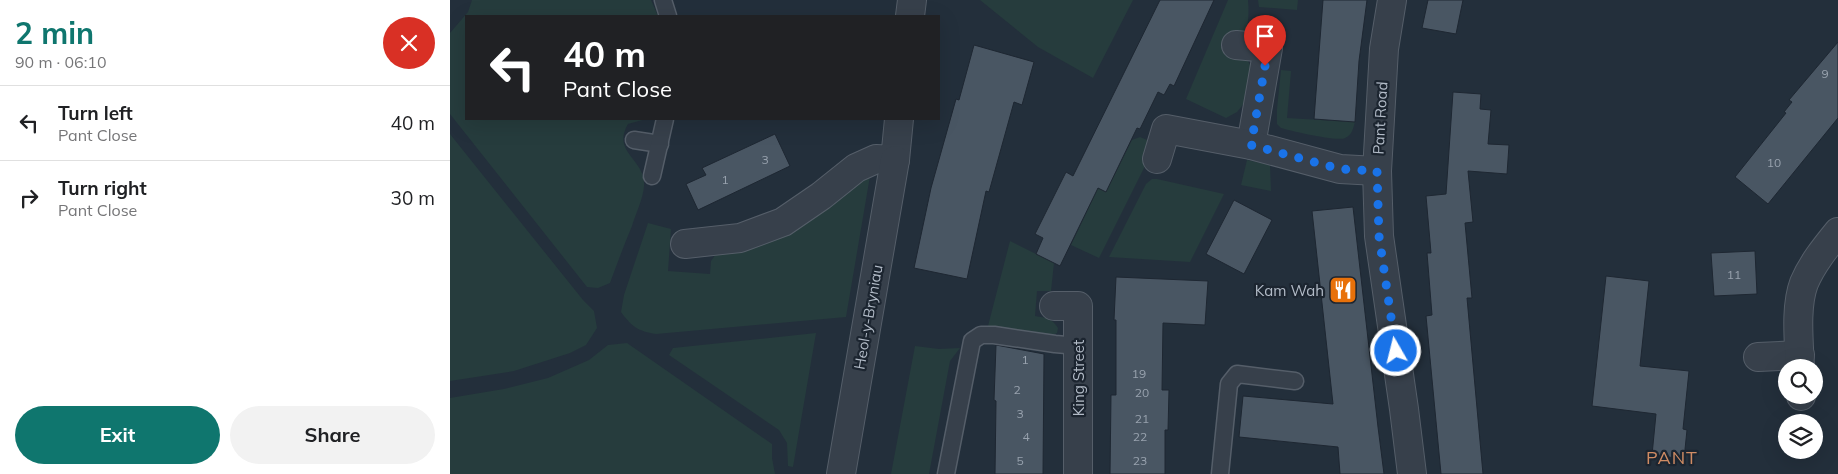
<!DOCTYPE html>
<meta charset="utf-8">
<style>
body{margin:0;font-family:Mulish,sans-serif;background:#f2f2f2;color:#202124;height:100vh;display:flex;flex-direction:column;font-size:19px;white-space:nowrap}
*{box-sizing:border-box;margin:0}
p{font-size:16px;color:#757577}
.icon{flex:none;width:28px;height:28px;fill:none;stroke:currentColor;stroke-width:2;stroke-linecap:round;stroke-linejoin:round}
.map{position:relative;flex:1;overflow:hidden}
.drawer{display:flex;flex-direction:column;background:#fff;width:450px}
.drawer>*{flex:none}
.top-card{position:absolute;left:15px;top:15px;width:475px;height:105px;border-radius:0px;box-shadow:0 5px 20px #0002;background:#202124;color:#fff;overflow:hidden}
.controls{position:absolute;left:1328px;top:359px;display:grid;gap:10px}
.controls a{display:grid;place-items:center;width:45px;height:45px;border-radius:50%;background:#fff;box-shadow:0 5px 20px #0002;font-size:25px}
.pin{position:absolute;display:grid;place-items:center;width:42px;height:42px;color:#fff;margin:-51px -21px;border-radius:50% 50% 50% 0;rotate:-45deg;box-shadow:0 0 5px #0007}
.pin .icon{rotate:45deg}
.me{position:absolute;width:55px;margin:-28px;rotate:352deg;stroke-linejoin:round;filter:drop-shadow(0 0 4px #0008)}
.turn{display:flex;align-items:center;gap:18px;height:105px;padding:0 15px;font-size:22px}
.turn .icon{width:65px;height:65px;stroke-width:2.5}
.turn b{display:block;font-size:35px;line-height:42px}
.round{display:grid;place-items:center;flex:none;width:52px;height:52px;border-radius:26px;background:#f2f2f2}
.overview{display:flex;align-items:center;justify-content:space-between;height:85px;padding:0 15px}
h1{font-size:30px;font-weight:700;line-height:38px;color:#0f766e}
.primary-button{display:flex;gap:10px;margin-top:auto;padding:10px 15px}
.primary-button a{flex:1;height:58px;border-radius:30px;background:#0f766e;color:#fff;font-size:20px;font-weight:700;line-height:58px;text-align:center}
.primary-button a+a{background:#f2f2f2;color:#202124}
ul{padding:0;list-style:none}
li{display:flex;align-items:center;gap:15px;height:75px;padding:0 15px;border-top:1px solid #e0e0e0}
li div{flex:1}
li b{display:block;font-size:19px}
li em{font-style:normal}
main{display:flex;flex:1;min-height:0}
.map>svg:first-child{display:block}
</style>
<main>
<section class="drawer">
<div class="overview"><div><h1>2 min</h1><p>90 m · 06:10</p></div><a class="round" style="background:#d93025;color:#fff"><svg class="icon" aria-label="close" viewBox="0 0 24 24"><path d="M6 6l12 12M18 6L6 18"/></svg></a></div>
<ul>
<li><svg class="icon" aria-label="left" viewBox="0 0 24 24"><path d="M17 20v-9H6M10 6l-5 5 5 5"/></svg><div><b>Turn left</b><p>Pant Close</p></div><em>40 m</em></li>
<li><svg class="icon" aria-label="right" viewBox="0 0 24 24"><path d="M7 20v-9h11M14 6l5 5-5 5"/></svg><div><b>Turn right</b><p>Pant Close</p></div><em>30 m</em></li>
</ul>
<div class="primary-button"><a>Exit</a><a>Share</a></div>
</section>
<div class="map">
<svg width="1388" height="474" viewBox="0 0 1388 474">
<rect width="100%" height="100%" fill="#232f3b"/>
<g fill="#263c3d">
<path d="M22,0H201L208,16H16V119H196L178,124C161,153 196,159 194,186C193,199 186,213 182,226C174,245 167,264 160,283L148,288L137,287L0,114V33L18,12Z"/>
<polygon points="530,0 683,0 643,78 588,47"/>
<path d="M778,0H798C800,20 796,37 791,56L798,61L801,67L795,102L787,112L776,118L736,99Z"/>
<polygon points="808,0 848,0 847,10 809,7"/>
<path d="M831,70L841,71L837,118L905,122C903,129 902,135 895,138C887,142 842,131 831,128L827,124V109Z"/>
<polygon points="0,134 133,300 144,311 147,328 136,345 120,353 64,371 0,381"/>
<polygon points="690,137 702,142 696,164 649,258 621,245 648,188 656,192 682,140"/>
<polygon points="797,160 820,165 821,191 791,185"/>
<path d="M420,176L396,317L206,334C188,331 182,327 171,312L174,295L198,223L221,229L218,271L260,274L261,261L266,254L405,180Z"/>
<polygon points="702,179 707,179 774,194 740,262 659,257 696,184"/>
<path d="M560,241L604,263L601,291H587L585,316C596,318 602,318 608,328L607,333L600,336L538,326Z"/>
<polygon points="366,333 343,467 338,466 337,443 329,430 219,355 223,348"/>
<polygon points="177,343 322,444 322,458 325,474 0,474 0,398 54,389 98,378 139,360 158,345"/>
<polygon points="465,346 489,349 510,348 500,361 479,474 441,474"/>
</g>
<g fill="#495663" stroke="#1e2732">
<polygon points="710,0 764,0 724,86 720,84 714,95 708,92 690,129 687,128 656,192 648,188 610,266 586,254 593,238 585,234 616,172 623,176"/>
<polygon points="873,0 917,0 909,61 905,122 864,119"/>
<polygon points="978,0 1013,0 1006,34 972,28"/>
<polygon points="1388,42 1388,118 1318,204 1285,177 1336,113 1334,112 1342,102 1339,100"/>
<polygon points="524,45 584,62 572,105 564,102 539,192 536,191 517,279 464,268 481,188 506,99 509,100"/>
<polygon points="1003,92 1031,94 1030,109 1041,110 1038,144 1059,145 1057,174 1018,171 1023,222 1015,223 1022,298 1017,298 1033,474 991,474 976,316 982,315 977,253 981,253 976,196 996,194"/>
<polygon points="325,134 340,166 248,210 236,184 256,175 252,168"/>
<polygon points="784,200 822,220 794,274 756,254"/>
<polygon points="903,207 928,427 934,474 890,474 888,447 789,437 793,396 883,404 862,211"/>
<polygon points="1305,251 1307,294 1264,296 1261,253"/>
<polygon points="1156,276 1199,281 1190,366 1239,371 1233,429 1237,430 1234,459 1202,455 1206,414 1142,406"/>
<polygon points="666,277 758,281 755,325 713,323 712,390 719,390 718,430 715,430 715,474 660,474 661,395 666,395 666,320 664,320"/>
<polygon points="546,345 594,354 593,474 545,474 546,401 544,400"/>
</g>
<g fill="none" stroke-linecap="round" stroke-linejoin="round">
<defs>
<g id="service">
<polyline points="213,0 218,16"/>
<polyline points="184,140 210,144"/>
<polyline points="202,176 215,119"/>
<polyline points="496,474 522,341 531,335 544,335 605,344 628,346"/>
<polyline points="770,474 779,384 787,374 845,381"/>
</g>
<g id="minor">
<polyline points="460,16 462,0"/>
<polyline points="786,45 818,48 801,145"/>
<polyline points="707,159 716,129 801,145 890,169 927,171"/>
<polyline points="235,244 290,238 333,222 371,196 406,168 426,159 445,160 449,119"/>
<polyline points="604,306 628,306 628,474"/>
<polyline points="1308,357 1350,355"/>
<path d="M1350,368C1349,342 1345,307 1354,283C1362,264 1375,248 1388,232"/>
<polyline points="1351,395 1351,396"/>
<polyline points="391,474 445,160"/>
</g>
<polyline id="tertiary" points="942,0 934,49 927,171 929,236 954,409 962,474"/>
</defs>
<use href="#service" stroke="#555e69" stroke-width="19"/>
<use href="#minor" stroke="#555e69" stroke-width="30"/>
<use href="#tertiary" stroke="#555e69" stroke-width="30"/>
<use href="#service" stroke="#37404b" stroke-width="16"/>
<use href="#minor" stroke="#37404b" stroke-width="28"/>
<use href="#tertiary" stroke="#37404b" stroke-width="28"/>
</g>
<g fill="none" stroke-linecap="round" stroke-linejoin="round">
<polyline stroke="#1a73e8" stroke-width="9" stroke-dasharray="0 16.2" points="815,66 801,145 890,169 927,171 929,236 946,351"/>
</g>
<defs>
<symbol id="restaurant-square" viewBox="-11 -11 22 22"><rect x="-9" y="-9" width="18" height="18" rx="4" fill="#e8710a" stroke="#1c2530"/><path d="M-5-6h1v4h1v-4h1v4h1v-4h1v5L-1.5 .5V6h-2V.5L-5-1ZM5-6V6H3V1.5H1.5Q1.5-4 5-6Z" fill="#fff"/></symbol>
</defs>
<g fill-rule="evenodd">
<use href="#restaurant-square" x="877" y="274" width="32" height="32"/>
</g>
<g text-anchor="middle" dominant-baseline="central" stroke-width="4.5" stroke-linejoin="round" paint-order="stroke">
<g font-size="12" fill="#98a2ae">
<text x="1375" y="73">9</text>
<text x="315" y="159">3</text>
<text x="1324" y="162">10</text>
<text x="275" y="179">1</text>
<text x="1284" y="274">11</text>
<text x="575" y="359">1</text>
<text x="689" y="373">19</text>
<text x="567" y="389">2</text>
<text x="692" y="392">20</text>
<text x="570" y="413">3</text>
<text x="692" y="418">21</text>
<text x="576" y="436">4</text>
<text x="690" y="436">22</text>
<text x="570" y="460">5</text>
<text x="690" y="460">23</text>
</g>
<g font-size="15" fill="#b2bbc7" stroke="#1c2530">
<text transform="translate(930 118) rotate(-87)">Pant Road</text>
<text transform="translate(418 317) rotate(-80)">Heol-y-Bryniau</text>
<text transform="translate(628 378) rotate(-90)">King Street</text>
</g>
<g font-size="15" fill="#b2bbc7" stroke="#1c2530" text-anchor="end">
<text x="874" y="290">Kam Wah</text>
</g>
<g font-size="18" letter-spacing="1" fill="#d08c64" stroke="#1c2530">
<text x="1222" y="457">PANT</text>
</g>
</g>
</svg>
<div class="controls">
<a><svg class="icon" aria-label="search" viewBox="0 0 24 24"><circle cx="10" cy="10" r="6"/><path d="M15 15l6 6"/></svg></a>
<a><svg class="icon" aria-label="layers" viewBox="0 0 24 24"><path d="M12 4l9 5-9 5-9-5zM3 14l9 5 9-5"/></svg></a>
</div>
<div class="pin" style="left:815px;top:66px;background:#d93025"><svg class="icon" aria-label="arrive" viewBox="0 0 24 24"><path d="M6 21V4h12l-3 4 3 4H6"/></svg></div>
<svg class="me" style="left:946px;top:351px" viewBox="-20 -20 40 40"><circle r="17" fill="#1a73e8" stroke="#fff" stroke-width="3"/><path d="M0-11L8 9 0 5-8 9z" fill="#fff"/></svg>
<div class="top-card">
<div class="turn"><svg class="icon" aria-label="left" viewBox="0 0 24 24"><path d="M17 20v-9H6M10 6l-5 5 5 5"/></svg><div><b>40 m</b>Pant Close</div></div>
</div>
</div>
</main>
